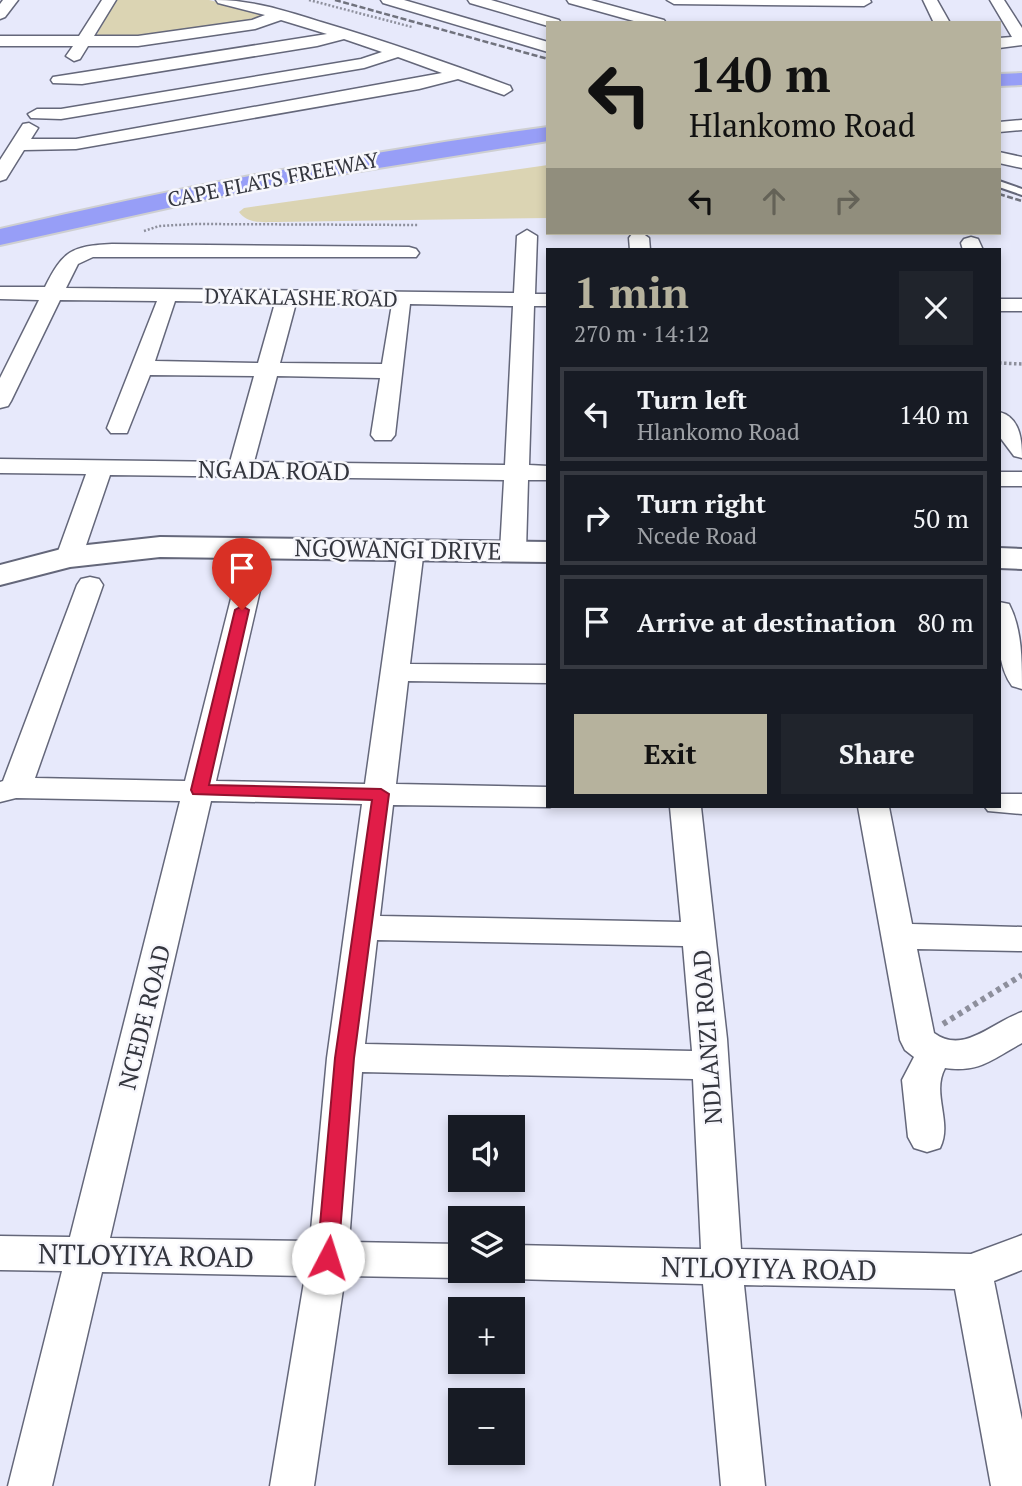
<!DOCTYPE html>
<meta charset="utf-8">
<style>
body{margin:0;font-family:"PT Serif",serif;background:#20242c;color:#f1f3f6;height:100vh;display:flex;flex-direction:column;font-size:26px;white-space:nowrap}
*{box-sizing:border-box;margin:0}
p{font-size:23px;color:#9ea1a6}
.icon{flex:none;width:38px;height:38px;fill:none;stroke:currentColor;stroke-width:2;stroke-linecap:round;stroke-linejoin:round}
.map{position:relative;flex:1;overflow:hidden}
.details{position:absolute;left:546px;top:248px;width:455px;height:560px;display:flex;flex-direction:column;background:#171b24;border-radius:0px;box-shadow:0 4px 10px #0003}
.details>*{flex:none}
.banner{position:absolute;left:546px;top:21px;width:455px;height:214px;border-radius:0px;box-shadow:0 4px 10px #0003;background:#b6b29d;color:#111;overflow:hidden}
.fabs{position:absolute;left:448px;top:1115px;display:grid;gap:14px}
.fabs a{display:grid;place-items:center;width:77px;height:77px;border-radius:0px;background:#171b24;box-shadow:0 4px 10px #0003;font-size:35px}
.pin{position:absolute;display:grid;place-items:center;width:60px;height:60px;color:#fff;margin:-72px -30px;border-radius:50% 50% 50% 0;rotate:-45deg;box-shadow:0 0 7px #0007}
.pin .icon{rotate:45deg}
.me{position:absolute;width:77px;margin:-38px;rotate:5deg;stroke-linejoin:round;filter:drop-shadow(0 0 5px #0008)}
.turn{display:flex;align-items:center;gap:24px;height:147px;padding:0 28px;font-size:32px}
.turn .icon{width:91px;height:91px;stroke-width:2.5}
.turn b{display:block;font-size:49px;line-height:60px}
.lanes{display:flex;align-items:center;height:66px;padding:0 28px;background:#0003;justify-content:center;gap:35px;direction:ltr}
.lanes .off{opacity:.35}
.round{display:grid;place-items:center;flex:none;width:74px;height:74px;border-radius:0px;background:#20242c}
.summary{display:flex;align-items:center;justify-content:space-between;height:119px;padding:0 28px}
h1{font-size:42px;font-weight:800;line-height:52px;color:#b6b29d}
.action{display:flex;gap:14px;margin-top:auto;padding:14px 28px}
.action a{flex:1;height:80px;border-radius:0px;background:#b6b29d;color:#111;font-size:28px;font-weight:800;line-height:80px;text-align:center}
.action a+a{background:#20242c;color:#f1f3f6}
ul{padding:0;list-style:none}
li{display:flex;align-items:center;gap:21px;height:94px;margin:0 14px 10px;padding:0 14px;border:4px solid #363941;border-radius:0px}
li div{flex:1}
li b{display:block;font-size:26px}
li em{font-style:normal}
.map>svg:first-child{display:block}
</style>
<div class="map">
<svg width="1022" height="1486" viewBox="0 0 1022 1486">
<rect width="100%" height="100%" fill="#e7e9fb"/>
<g fill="#dbd4b3">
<polygon points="116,0 209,0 259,12 264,16 261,19 146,38 96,36"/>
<path d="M548,165V218L275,222C262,222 248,224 239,212L244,208Z"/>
</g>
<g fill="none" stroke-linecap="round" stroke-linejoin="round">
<defs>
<polygon id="lane" points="999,181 1022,189 1022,195 999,187"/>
<g id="street">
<polygon points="3,0 18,0 5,17 0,19 0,4"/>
<path d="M102,0H116L94,36H138L252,20L265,15L218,3L216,0C252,0 286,11 321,22C385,41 448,63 510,86L512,90L504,95L458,79L419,89L76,149L24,150L6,179L0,181V160L23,124L29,123L38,128L31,139H76L442,73L398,57L364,68L61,119L31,118L28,114L37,109H61L361,59L382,52L344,39L317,46L82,84L53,83L51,80L53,77L327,34L281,20L255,29L138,46H88L80,59L74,61L66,56L73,46H0V36H79Z"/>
<polygon points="381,0 404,0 548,42 548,52 383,3"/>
<polygon points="468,0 491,0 559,20 561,23 548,23 548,26 470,3"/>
<polygon points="567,0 591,0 664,20 666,23 641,23 569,3"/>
<polygon points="667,0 870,0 871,2 864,6 674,4"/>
<polygon points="923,0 937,0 950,23 934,23"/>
<polygon points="990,0 1004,0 1022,28 1022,45 999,48 999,38 1012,37"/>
<polygon points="1022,120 1022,130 999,132 999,122"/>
<polygon points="999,152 1022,157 1022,168 999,163"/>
<path d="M527,230L537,236L535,294H548V306H534L529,465L548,466V480H528L526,551L522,556L513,559L504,556L500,551L504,480L110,475L82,557L78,563L69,565L60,563L56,557L86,474L0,473V459L230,462L254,376L150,375L127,433H111L107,428L157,301L60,300L11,401L8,406L0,408V378L39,300L0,299V287H45C63,251 71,246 112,244L409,247L416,249L419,253L416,257H93L78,264L66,288L514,293L517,236ZM175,301L275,303L258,363L155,361ZM296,303L392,304L382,364L280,363ZM410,304L513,306L505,465L254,462L277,376L380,378L371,435L375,440H391L395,435Z"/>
<polygon points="642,233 649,238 650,250 630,250 629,238 632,234"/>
<polygon points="971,237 978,239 983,250 963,250 961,243 964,239"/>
<rect x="999" y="299" width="23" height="12"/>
<path d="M999,412C1020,417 1022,440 1022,458L1014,456L999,436Z"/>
<rect x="999" y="472" width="23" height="14"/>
<path d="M257,539L266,542L270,547L216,781L365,784L398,549L402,544L411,541L420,544L424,549L410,664L548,665V683L408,681L396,784L548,787V807H550H548L393,805L380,916L681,922L670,807H701L727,1039L741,1249L971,1254L1022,1235V1270L994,1281L1022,1420V1486H991L955,1289L744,1285L765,1486H721L703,1284L513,1279L499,1274L497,1270H513V1245L701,1249L693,1079L362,1072L349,1242L460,1244V1270H476L460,1278L345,1276L314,1486H270L305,1276L102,1272L52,1486H8L62,1271L0,1270V1236L70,1237L180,801L16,798L0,802V782L3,781L77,585L81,579L90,577L99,579L103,585L35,778L185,781L244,547L248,542ZM211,801L362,804L327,1058L310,1241L110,1238ZM377,940L683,946L692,1051L365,1044Z"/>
<path d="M999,602L1009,604C1022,629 1022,660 1022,689L1012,686C995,662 999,630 999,602Z"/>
<polygon points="999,794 1022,794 1022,814 988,811 985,807 999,807"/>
<path d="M858,807H889L912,924L1022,927V951L917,949L934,1033C964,1055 992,1022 1022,1012V1043C992,1059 980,1073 945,1068C931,1094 953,1122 940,1148L927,1152L914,1148L908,1137L902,1080L914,1057L905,1050L900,1040Z"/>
</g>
<g id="secondary">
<polygon points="160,537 548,542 548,562 160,557 70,567 0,585 0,565 69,547"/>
<polygon points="999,548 1022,549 1022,569 999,568"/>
</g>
<g id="highway">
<polygon points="1022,73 1022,85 999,86 999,74"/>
<path d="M548,127V141L272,185L0,245V229C181,187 363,152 548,127Z"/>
</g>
</defs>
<use href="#lane" stroke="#64677a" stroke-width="4"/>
<use href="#street" stroke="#64677a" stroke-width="3"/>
<use href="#secondary" stroke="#64677a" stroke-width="4"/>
<use href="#highway" stroke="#cecfd1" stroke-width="4"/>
<g stroke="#8d8f9c" stroke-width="2.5" stroke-dasharray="2 2" stroke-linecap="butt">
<polyline points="309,0 412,27"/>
<polyline points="144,231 159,226 195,224 418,225"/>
</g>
<polyline stroke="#8d8f9c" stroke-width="3.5" stroke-dasharray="2.5 2.5" stroke-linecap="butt" points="999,363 1022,364"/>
<polyline stroke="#8d8f9c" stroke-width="6" stroke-dasharray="4.5 4.5" stroke-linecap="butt" points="943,1024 1022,975"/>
<use href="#lane" fill="#fff" fill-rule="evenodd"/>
<use href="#street" fill="#fff" fill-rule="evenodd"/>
<use href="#secondary" fill="#fff" fill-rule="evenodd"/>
<use href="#highway" fill="#979ef7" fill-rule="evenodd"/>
<g stroke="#70727d" stroke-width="2.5" stroke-dasharray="6 2.5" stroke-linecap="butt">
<polyline points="335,0 548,59"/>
<polyline points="999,194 1022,201"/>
</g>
</g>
<polygon fill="#e11d48" stroke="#92132f" stroke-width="2" points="242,606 249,610 209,785 381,789 389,794 354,1058 338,1258 335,1265 328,1268 320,1265 317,1258 335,1058 372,800 193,794 191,790 235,610"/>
<g text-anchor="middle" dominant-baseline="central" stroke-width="5" stroke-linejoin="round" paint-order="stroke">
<g font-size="21" fill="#34363e" stroke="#f7f7fc">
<text transform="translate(273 179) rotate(-11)">CAPE FLATS FREEWAY</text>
<text transform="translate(301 297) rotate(1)">DYAKALASHE ROAD</text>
</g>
<g font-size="24" fill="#34363e" stroke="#f7f7fc">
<text transform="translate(274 470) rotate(1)">NGADA ROAD</text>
<text transform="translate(398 549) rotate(1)">NGQWANGI DRIVE</text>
<text transform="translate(144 1017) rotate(-76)">NCEDE ROAD</text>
<text transform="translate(707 1037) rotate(-94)">NDLANZI ROAD</text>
</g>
<g font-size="28" fill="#34363e" stroke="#f7f7fc">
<text transform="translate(146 1255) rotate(1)">NTLOYIYA ROAD</text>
<text transform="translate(769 1268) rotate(1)">NTLOYIYA ROAD</text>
</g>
</g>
</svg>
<div class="fabs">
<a><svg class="icon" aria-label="sound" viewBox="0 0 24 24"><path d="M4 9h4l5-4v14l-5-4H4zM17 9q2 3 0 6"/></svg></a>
<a><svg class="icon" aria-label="layers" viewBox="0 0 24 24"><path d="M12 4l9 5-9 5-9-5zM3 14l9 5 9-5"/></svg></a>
<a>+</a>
<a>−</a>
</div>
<div class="pin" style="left:242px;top:610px;background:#d93025"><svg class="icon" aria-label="arrive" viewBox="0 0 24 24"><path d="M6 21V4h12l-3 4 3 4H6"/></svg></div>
<svg class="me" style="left:328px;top:1258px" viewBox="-20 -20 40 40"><circle r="19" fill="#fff"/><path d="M0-13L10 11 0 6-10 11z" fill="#e11d48"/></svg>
<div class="banner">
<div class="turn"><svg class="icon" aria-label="left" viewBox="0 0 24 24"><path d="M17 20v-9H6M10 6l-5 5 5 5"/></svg><div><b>140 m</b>Hlankomo Road</div></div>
<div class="lanes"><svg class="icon" aria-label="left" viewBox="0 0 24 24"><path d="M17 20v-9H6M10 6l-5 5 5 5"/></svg><svg class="icon off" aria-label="ahead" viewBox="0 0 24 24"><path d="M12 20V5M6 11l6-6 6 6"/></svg><svg class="icon off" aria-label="right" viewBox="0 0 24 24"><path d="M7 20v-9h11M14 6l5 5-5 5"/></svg></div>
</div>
<section class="details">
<div class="summary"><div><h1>1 min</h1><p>270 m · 14:12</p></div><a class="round"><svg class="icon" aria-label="close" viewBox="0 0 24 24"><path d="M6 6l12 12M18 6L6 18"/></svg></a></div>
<ul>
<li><svg class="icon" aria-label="left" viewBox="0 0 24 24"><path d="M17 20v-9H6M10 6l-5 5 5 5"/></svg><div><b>Turn left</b><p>Hlankomo Road</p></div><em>140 m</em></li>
<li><svg class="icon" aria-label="right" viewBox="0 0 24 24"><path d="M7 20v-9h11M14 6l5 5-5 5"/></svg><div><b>Turn right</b><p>Ncede Road</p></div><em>50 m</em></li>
<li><svg class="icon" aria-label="arrive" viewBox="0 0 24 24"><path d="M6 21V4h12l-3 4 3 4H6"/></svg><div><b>Arrive at destination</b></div><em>80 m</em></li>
</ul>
<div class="action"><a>Exit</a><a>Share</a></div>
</section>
</div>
